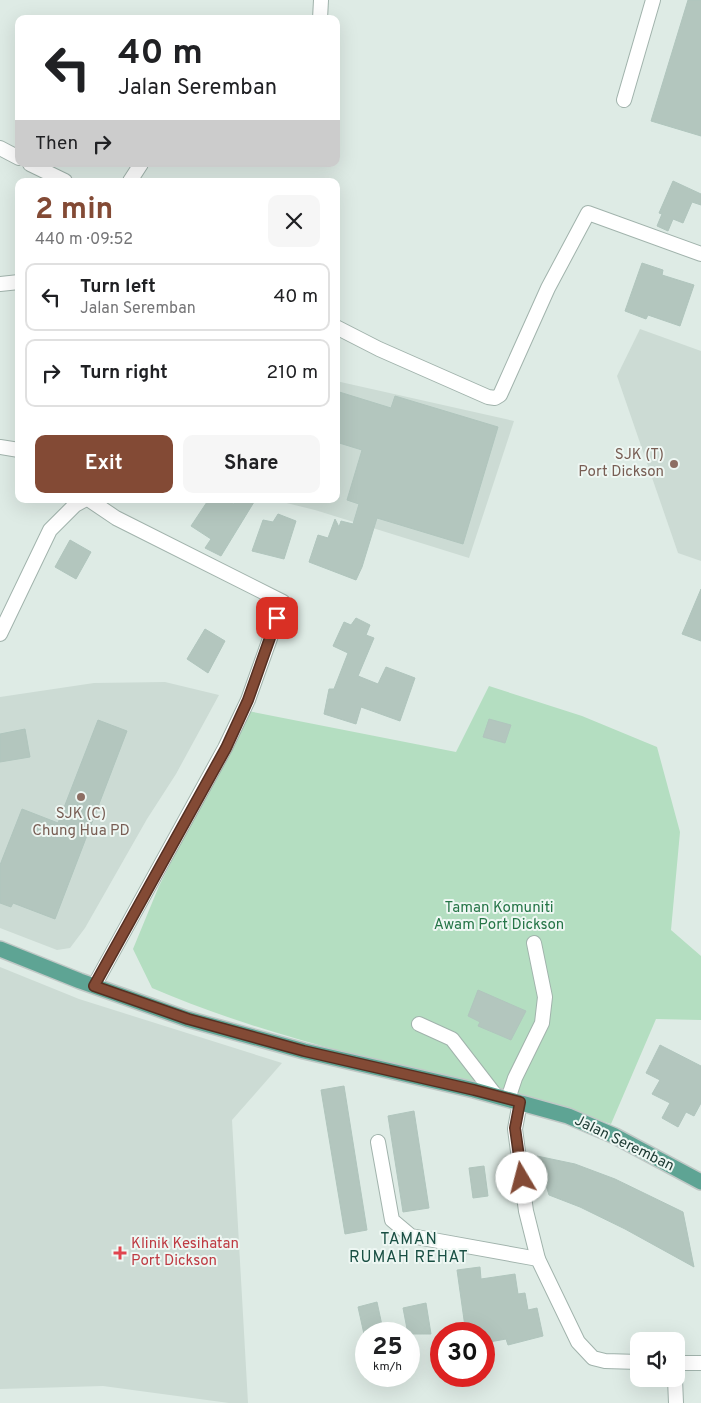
<!DOCTYPE html>
<meta charset="utf-8">
<style>
body{margin:0;font-family:Overpass,sans-serif;background:#f6f6f6;color:#202124;height:100vh;display:flex;flex-direction:column;font-size:19px;white-space:nowrap}
*{box-sizing:border-box;margin:0}
p{font-size:16px;color:#757577}
.icon{flex:none;width:28px;height:28px;fill:none;stroke:currentColor;stroke-width:2;stroke-linecap:round;stroke-linejoin:round}
.map{position:relative;flex:1;overflow:hidden}
.sheet{position:absolute;left:15px;top:178px;width:325px;height:325px;display:flex;flex-direction:column;background:#fff;border-radius:10px;box-shadow:0 5px 20px #0002}
.sheet>*{flex:none}
.top-card{position:absolute;left:15px;top:15px;width:325px;height:152px;border-radius:10px;box-shadow:0 5px 20px #0002;background:#fff;color:#202124;overflow:hidden}
.tools{position:absolute;left:630px;top:1332px;display:grid;gap:10px}
.tools a{display:grid;place-items:center;width:55px;height:55px;border-radius:10px;background:#fff;box-shadow:0 5px 20px #0002;font-size:25px}
.speed{position:absolute;left:355px;top:1322px;display:flex;gap:10px;font-size:25px;font-weight:700;text-align:center}
.speed>*{display:grid;place-content:center;width:65px;height:65px;border-radius:50%;background:#fff;box-shadow:0 5px 20px #0002;line-height:1}
.speed small{font-size:12px;font-weight:400}
.speed .limit{border:8px solid #d22;background:#fff;color:#111}
.pin{position:absolute;display:grid;place-items:center;width:42px;height:42px;color:#fff;margin:-21px;border-radius:10px;box-shadow:0 2px 8px #0006}
.me{position:absolute;width:55px;margin:-28px;rotate:352deg;stroke-linejoin:round;filter:drop-shadow(0 0 4px #0008)}
.turn{display:flex;align-items:center;gap:18px;height:105px;padding:0 20px;font-size:22px}
.turn .icon{width:65px;height:65px;stroke-width:2.5}
.turn b{display:block;font-size:35px;line-height:42px}
.then{display:flex;align-items:center;height:48px;padding:0 20px;background:#0003;gap:10px;font-size:19px}
.round{display:grid;place-items:center;flex:none;width:52px;height:52px;border-radius:10px;background:#f6f6f6}
.head{display:flex;align-items:center;justify-content:space-between;height:85px;padding:0 20px}
h1{font-size:30px;font-weight:700;line-height:38px;color:#834a35}
.primary-button{display:flex;gap:10px;margin-top:auto;padding:10px 20px}
.primary-button a{flex:1;height:58px;border-radius:10px;background:#834a35;color:#fff;font-size:20px;font-weight:700;line-height:58px;text-align:center}
.primary-button a+a{background:#f6f6f6;color:#202124}
ul{padding:0;list-style:none}
li{display:flex;align-items:center;gap:15px;height:68px;margin:0 10px 8px;padding:0 10px;border:2px solid #e0e0e0;border-radius:10px}
li div{flex:1}
li b{display:block;font-size:19px}
li em{font-style:normal}
.map>svg:first-child{display:block}
</style>
<div class="map">
<svg width="701" height="1403" viewBox="0 0 701 1403">
<rect width="100%" height="100%" fill="#deebe5"/>
<g fill="#ccdbd4">
<polygon points="640,329 701,351 701,561 678,553 617,376"/>
<polygon points="336,381 514,421 469,558 315,510 270,499 336,499"/>
<polygon points="165,682 219,695 176,774 147,819 85,928 70,948 57,950 0,928 0,697 94,683"/>
<polygon points="0,967 79,999 282,1063 232,1120 248,1403 229,1403 103,1386 0,1389"/>
</g>
<path fill="#b4dec1" d="M489,686L582,716L657,747L680,832L671,930L701,956V1020L656,1019L611,1124C558,1106 504,1093 450,1079C350,1054 247,1029 152,988L133,949L159,886L248,711L456,752Z"/>
<g fill="#b3c6be" stroke="#b0c5bd">
<polygon points="688,0 701,0 701,136 651,121"/>
<polygon points="673,181 701,194 701,205 692,202 683,223 673,219 668,231 657,226 662,214 659,213"/>
<polygon points="642,263 663,270 662,275 694,285 680,326 648,315 646,319 625,311"/>
<polygon points="336,391 391,408 395,396 498,427 463,544 377,518 362,567 356,580 309,562 318,535 328,538 335,519 339,527 341,521 353,524 359,504 347,500 362,450 336,442"/>
<polygon points="209,499 224,499 234,504 238,499 248,499 254,502 221,556 205,548 211,539 191,526"/>
<polygon points="278,514 296,521 284,559 252,551 263,520 273,522"/>
<polygon points="70,540 91,552 76,579 55,567"/>
<polygon points="701,589 701,641 682,634"/>
<polygon points="356,618 370,625 366,635 374,638 358,676 378,684 386,667 415,678 400,721 361,707 356,724 324,714 329,689 334,689 348,653 333,646 344,622 351,625"/>
<polygon points="205,629 225,641 208,673 187,659"/>
<polygon points="489,719 511,725 505,743 483,737"/>
<polygon points="98,720 127,731 55,919 13,903 11,907 0,903 0,865 22,809 58,823"/>
<polygon points="25,729 30,757 0,762 0,734"/>
<polygon points="478,990 526,1011 511,1040 478,1026 480,1022 468,1016"/>
<polygon points="660,1045 701,1066 701,1103 694,1116 686,1112 678,1127 662,1118 670,1103 652,1094 660,1080 646,1073"/>
<polygon points="344,1086 367,1230 345,1234 321,1090"/>
<polygon points="414,1111 429,1208 403,1212 388,1116"/>
<polygon points="537,1156 575,1164 615,1179 683,1212 694,1267 625,1229 580,1207 549,1195"/>
<polygon points="484,1166 488,1196 473,1198 469,1168"/>
<polygon points="480,1267 481,1279 515,1274 518,1294 525,1293 528,1310 537,1308 543,1336 508,1345 506,1339 484,1343 484,1334 466,1334 457,1270"/>
<polygon points="377,1302 383,1330 364,1334 358,1307"/>
<polygon points="426,1303 431,1334 408,1334 403,1308"/>
</g>
<g fill="none" stroke-linecap="round" stroke-linejoin="round">
<defs>
<g id="street">
<polyline points="320,19 321,0"/>
<polyline points="624,100 653,0"/>
<polyline points="0,148 19,158"/>
<polyline points="30,164 65,181"/>
<polyline points="130,181 141,164"/>
<polyline points="0,284 19,282"/>
<polyline points="336,327 379,349 488,397 495,398 500,395 548,288 588,213 701,254"/>
<polyline points="0,447 19,450"/>
<polyline points="88,499 116,518 283,602 248,700 225,748 94,986"/>
<polyline points="0,634 50,530 75,505 86,499"/>
<polyline points="419,1024 452,1039 496,1096"/>
<polyline points="508,1099 515,1078 542,1023 545,997 534,943"/>
<polyline points="520,1102 515,1129 526,1211 538,1259 578,1342 593,1358 605,1361 639,1362"/>
<polyline points="378,1142 392,1220 411,1236 538,1259"/>
<polyline points="676,1363 701,1363"/>
<polyline points="675,1379 676,1403"/>
</g>
<polyline id="primary" points="0,949 80,981 187,1019 304,1051 474,1090 568,1116 615,1136 701,1182"/>
</defs>
<use href="#street" stroke="#a1b3ac" stroke-width="16"/>
<use href="#primary" stroke="#c0c8c6" stroke-width="18"/>
<use href="#street" stroke="#fff" stroke-width="14"/>
<use href="#primary" stroke="#5ea494" stroke-width="15"/>
</g>
<g fill="none" stroke-linecap="round" stroke-linejoin="round">
<defs>
<polyline id="route" points="277,618 248,700 226,748 94,986 188,1019 304,1051 474,1090 520,1102 515,1128 522,1178"/>
</defs>
<use href="#route" stroke="#553022" stroke-width="12"/>
<use href="#route" stroke="#834a35" stroke-width="9"/>
</g>
<g fill="#8d6e63" stroke="#eef7f3" stroke-width="2">
<circle cx="674" cy="464" r="5"/>
<circle cx="81" cy="797" r="5"/>
</g>
<path fill="#e0444e" stroke="#eef7f3" stroke-width="2" d="M117.5 1245.5h5v5h5v5h-5v5h-5v-5h-5v-5h5z"/>
<g text-anchor="middle" dominant-baseline="central" stroke-width="4" stroke-linejoin="round" paint-order="stroke">
<g font-size="15" fill="#785e54" stroke="#eef7f3" text-anchor="end">
<text x="664" y="455">SJK (T)<tspan x="664" dy="17">Port Dickson</tspan></text>
<text x="81" y="814" text-anchor="middle">SJK (C)<tspan x="81" dy="17">Chung Hua PD</tspan></text>
</g>
<g font-size="15" fill="#257547" stroke="#eef7f3">
<text x="499" y="908">Taman Komuniti<tspan x="499" dy="17">Awam Port Dickson</tspan></text>
</g>
<g font-size="15" fill="#1e3b34" stroke="#eef7f3">
<text transform="translate(624 1144) rotate(26)">Jalan Seremban</text>
</g>
<g font-size="15" fill="#be3a42" stroke="#eef7f3" text-anchor="start">
<text x="131" y="1244">Klinik Kesihatan<tspan x="131" dy="17">Port Dickson</tspan></text>
</g>
<g font-size="16" letter-spacing="1" fill="#194f43" stroke="#eef7f3">
<text x="409" y="1240">TAMAN<tspan x="409" dy="18">RUMAH REHAT</tspan></text>
</g>
</g>
</svg>
<div class="tools">
<a><svg class="icon" aria-label="sound" viewBox="0 0 24 24"><path d="M4 9h4l5-4v14l-5-4H4zM17 9q2 3 0 6"/></svg></a>
</div>
<div class="speed"><div>25<small>km/h</small></div><div class="limit">30</div></div>
<div class="pin" style="left:277px;top:618px;background:#d93025"><svg class="icon" aria-label="arrive" viewBox="0 0 24 24"><path d="M6 21V4h12l-3 4 3 4H6"/></svg></div>
<svg class="me" style="left:522px;top:1178px" viewBox="-20 -20 40 40"><circle r="19" fill="#fff"/><path d="M0-13L10 11 0 6-10 11z" fill="#834a35"/></svg>
<div class="top-card">
<div class="turn"><svg class="icon" aria-label="left" viewBox="0 0 24 24"><path d="M17 20v-9H6M10 6l-5 5 5 5"/></svg><div><b>40 m</b>Jalan Seremban</div></div>
<div class="then">Then<svg class="icon" aria-label="right" viewBox="0 0 24 24"><path d="M7 20v-9h11M14 6l5 5-5 5"/></svg></div>
</div>
<section class="sheet">
<div class="head"><div><h1>2 min</h1><p>440 m · 09:52</p></div><a class="round"><svg class="icon" aria-label="close" viewBox="0 0 24 24"><path d="M6 6l12 12M18 6L6 18"/></svg></a></div>
<ul>
<li><svg class="icon" aria-label="left" viewBox="0 0 24 24"><path d="M17 20v-9H6M10 6l-5 5 5 5"/></svg><div><b>Turn left</b><p>Jalan Seremban</p></div><em>40 m</em></li>
<li><svg class="icon" aria-label="right" viewBox="0 0 24 24"><path d="M7 20v-9h11M14 6l5 5-5 5"/></svg><div><b>Turn right</b></div><em>210 m</em></li>
</ul>
<div class="primary-button"><a>Exit</a><a>Share</a></div>
</section>
</div>
